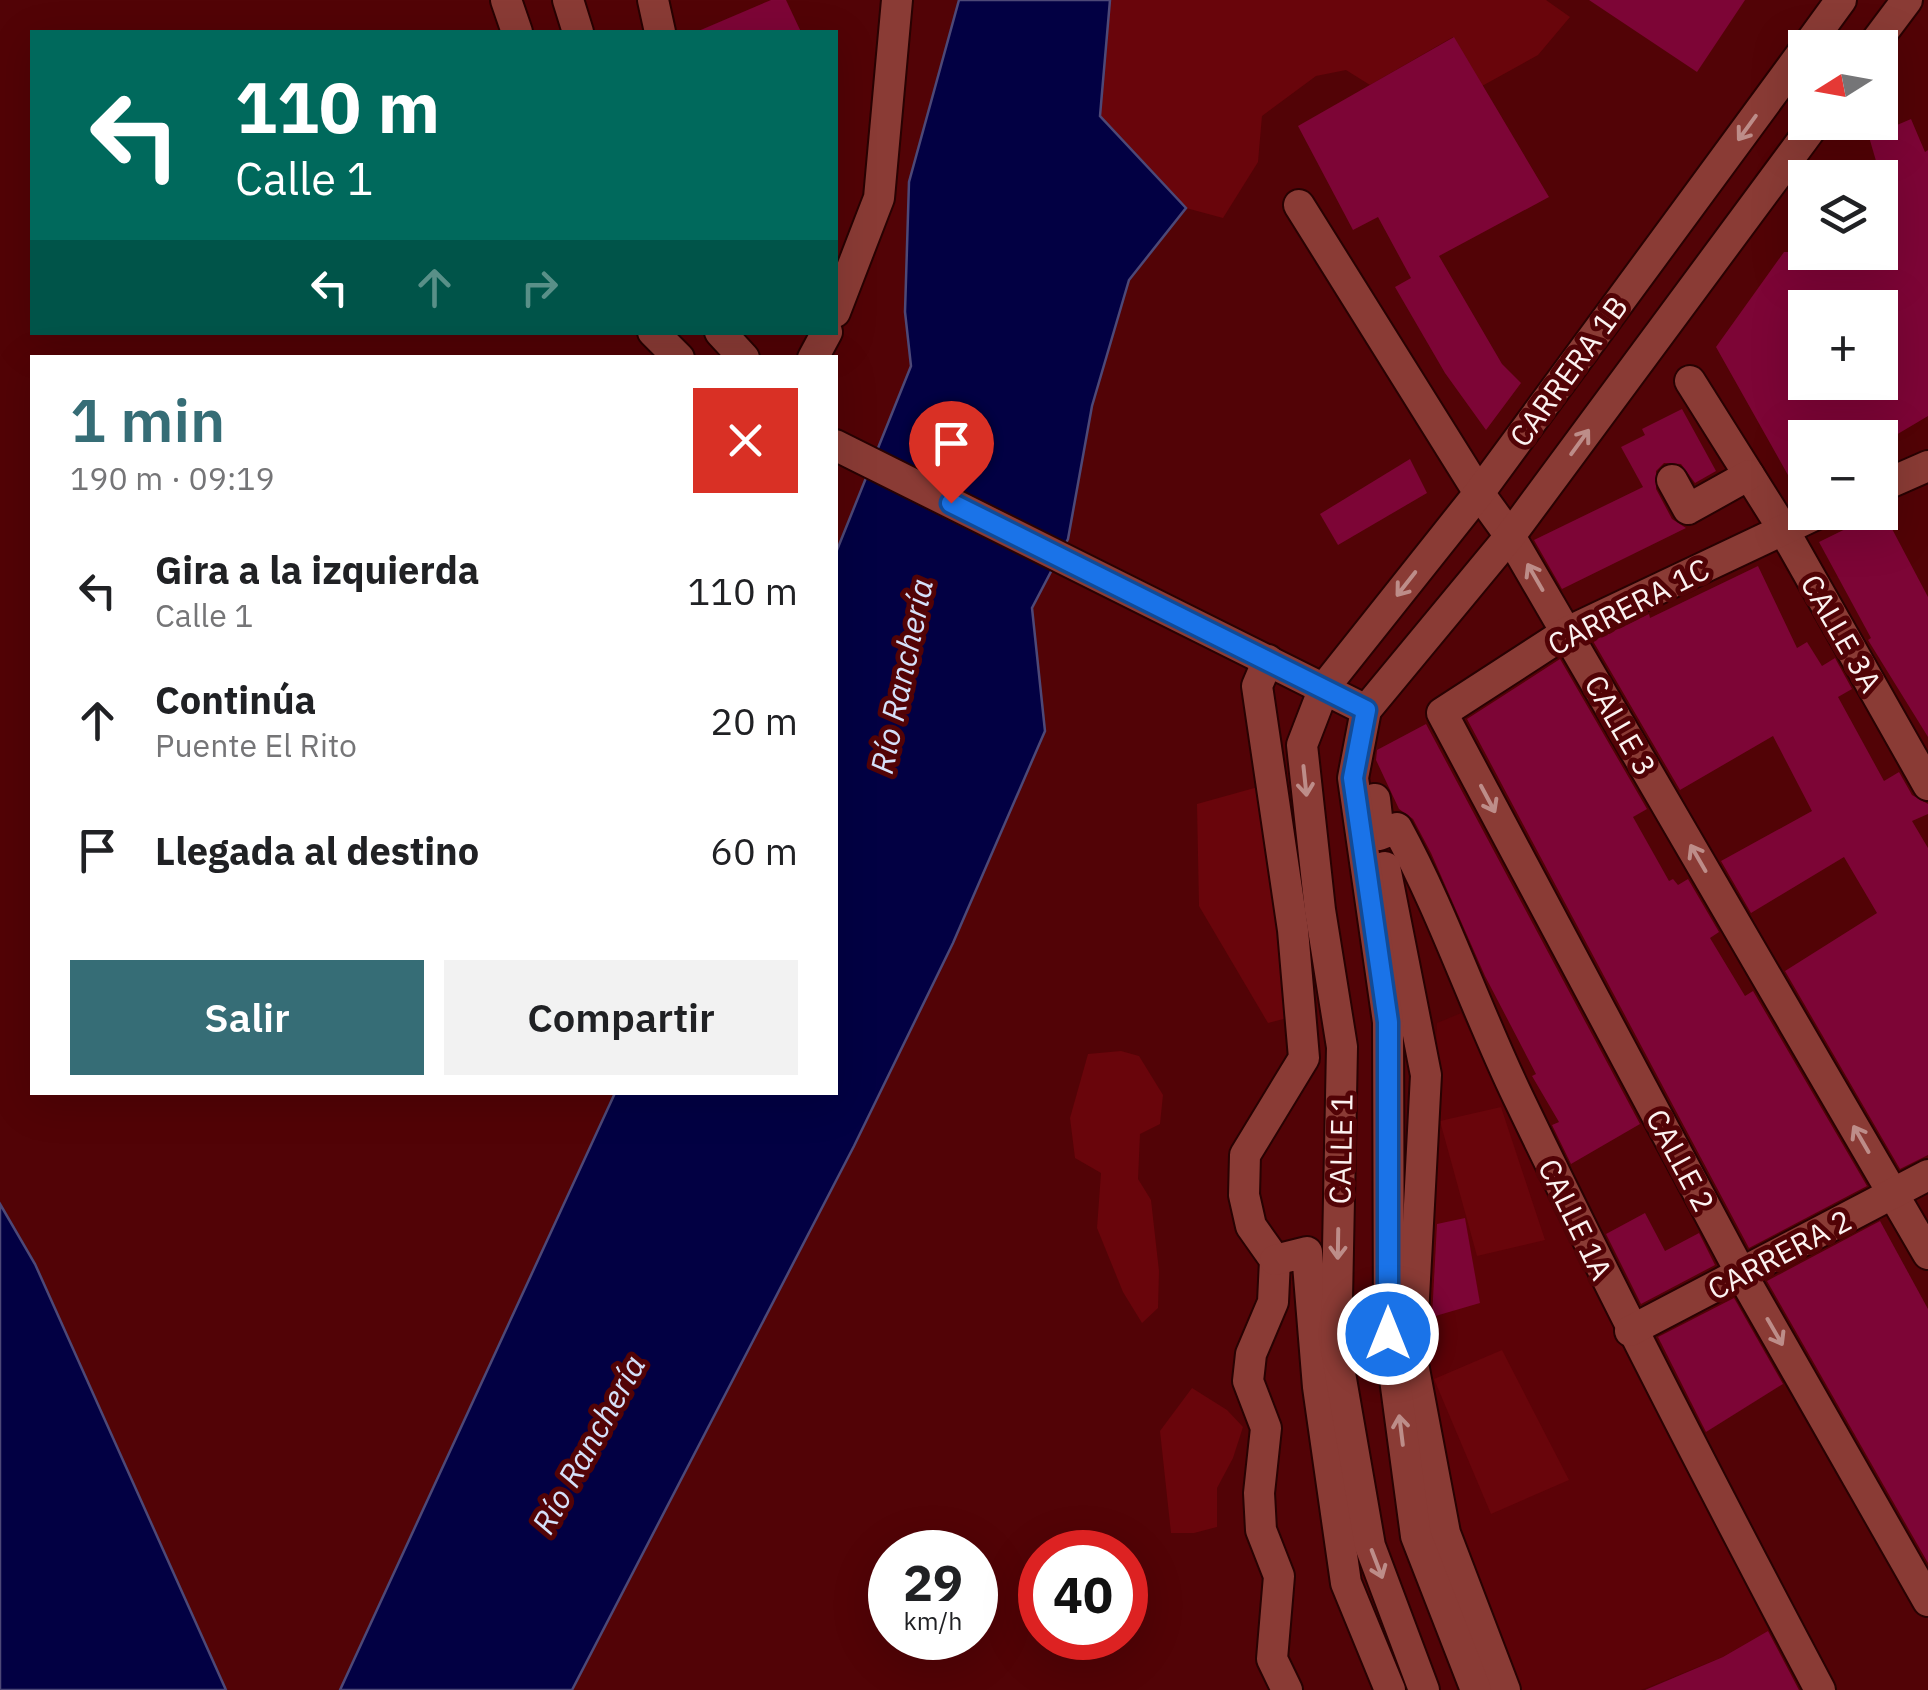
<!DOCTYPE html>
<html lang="es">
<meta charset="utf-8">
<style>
body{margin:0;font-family:"IBM Plex Sans",sans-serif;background:#f2f2f2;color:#202124;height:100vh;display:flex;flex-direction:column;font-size:38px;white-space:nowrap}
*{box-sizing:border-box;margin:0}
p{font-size:32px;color:#757577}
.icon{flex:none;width:55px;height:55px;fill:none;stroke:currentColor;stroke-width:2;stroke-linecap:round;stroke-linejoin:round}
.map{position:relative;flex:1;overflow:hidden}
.details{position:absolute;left:30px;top:355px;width:808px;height:740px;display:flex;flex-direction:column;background:#fff;border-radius:0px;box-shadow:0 10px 40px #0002}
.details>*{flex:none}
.hud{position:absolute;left:30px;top:30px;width:808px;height:305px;border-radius:0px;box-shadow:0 10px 40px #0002;background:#00695c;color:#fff;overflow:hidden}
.needle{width:65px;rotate:259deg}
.fabs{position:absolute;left:1788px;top:30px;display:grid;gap:20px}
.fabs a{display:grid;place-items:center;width:110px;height:110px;border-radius:0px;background:#fff;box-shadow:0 10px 40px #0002;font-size:50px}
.speed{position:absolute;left:868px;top:1530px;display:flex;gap:20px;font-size:50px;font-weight:700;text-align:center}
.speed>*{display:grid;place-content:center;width:130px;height:130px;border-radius:50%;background:#fff;box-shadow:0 10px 40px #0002;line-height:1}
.speed small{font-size:25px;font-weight:400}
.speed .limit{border:15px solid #d22;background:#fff;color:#111}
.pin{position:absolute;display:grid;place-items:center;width:85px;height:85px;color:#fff;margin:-102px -42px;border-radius:50% 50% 50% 0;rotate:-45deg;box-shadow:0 0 10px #0007}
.pin .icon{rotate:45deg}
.me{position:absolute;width:110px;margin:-55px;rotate:0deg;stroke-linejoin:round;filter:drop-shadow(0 0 8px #0008)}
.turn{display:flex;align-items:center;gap:35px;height:210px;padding:0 40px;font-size:45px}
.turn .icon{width:130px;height:130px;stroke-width:2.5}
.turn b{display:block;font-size:70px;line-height:85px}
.lanes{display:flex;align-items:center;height:95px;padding:0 40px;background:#0003;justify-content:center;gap:50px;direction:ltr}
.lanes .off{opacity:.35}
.round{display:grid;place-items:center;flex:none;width:105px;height:105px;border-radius:0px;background:#f2f2f2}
.summary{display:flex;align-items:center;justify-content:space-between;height:170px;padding:0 40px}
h1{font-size:60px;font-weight:600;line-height:75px;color:#366d76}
.button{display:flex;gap:20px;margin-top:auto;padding:20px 40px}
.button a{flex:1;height:115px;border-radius:0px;background:#366d76;color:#fff;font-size:40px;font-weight:600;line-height:115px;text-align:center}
.button a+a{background:#f2f2f2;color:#202124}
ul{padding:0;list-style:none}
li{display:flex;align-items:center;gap:30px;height:130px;padding:0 40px}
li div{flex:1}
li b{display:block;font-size:38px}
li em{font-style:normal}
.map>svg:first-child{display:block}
</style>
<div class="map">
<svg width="1928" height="1690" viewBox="0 0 1928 1690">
<rect width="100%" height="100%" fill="#520306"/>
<polygon fill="#5c0207" points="1461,1013 1769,1631 1723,1657 1641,1690 1517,1690 1458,1536 1419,1352 1437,1023"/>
<g fill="#69050b">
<polygon points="1110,0 1546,0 1570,17 1538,55 1482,86 1453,37 1370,85 1346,70 1316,76 1262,116 1258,162 1223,218 1186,208 1100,116"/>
<polygon points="1258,787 1295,1016 1268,1023 1199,906 1197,804"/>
<polygon points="1121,1051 1139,1056 1163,1095 1160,1124 1140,1134 1138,1179 1151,1200 1159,1271 1158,1308 1142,1323 1123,1292 1097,1228 1101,1173 1075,1158 1070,1118 1088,1054"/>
<polygon points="1501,1107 1545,1240 1477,1256 1440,1121"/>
<polygon points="1502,1350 1569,1480 1491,1514 1434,1379"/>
<polygon points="1192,1388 1227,1410 1243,1427 1233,1458 1217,1488 1217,1527 1194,1533 1171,1533 1160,1431"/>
</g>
<g fill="#020043" stroke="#4d4877" stroke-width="2.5">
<polygon points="959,0 1110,0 1100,116 1186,208 1129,280 1092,406 1068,539 1032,608 1045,731 953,943 854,1146 572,1690 340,1690 615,1093 835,1092 835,555 911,366 905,312 909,182"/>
<polygon points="0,1204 35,1264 226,1690 0,1690"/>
</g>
<g fill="#7d0536" fill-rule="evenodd">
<polygon points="771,0 786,0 801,32 696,32"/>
<polygon points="1589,0 1745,0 1697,72"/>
<polygon points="1454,37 1549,197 1439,256 1502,364 1521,383 1486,430 1445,373 1395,287 1411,278 1378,217 1353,230 1298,126"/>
<path d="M1911,119L1925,152L1928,150V416L1891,438H1805V499L1802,500L1716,347L1784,252H1880V184L1889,178H1881L1869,137ZM1805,308H1880V382H1805Z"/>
<polygon points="1682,409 1716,471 1695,483 1681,464 1664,463 1656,471 1656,489 1672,519 1686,528 1562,589 1534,540 1643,487 1621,447 1645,435 1642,429"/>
<polygon points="1410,459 1427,493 1338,545 1320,514"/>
<polygon points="1881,508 1928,597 1928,737 1868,640 1871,638 1819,542 1880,512"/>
<polygon points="1758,566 1797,648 1807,642 1822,666 1835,658 1852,689 1838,697 1884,781 1899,772 1912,795 1928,804 1928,814 1912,821 1928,848 1928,1155 1900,1169 1785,971 1877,913 1844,857 1751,913 1721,861 1812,811 1773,736 1680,790 1593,641 1649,614 1650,618"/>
<polygon points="1560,659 1647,809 1633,817 1669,881 1673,879 1678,885 1688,879 1719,932 1710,938 1745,996 1753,991 1867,1186 1749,1248 1467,719"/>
<polygon points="1426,724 1640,1124 1571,1164 1552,1125 1559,1122 1532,1076 1536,1074 1485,976 1431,853 1413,819 1399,809 1376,760 1377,750"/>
<polygon points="1645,1213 1665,1251 1699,1233 1715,1265 1641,1304 1606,1234"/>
<polygon points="1465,1218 1480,1303 1432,1317 1437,1224"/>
<polygon points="1880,1221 1928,1309 1928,1563 1767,1281"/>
<polygon points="1734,1298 1783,1384 1706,1432 1658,1337"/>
<polygon points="1768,1631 1799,1690 1645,1690 1723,1657"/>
</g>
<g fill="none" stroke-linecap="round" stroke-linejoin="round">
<defs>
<g id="minor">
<polyline points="506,0 517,32"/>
<polyline points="568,0 578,32"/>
<polyline points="653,0 660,32"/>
<polyline points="1806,48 1841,0"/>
<polyline points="1871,48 1907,0"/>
<polyline points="1299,205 1479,493 1510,536 1928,1254"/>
<polyline points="835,312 879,198 897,0"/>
<polyline points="653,332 679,358"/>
<polyline points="720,332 744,358"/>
<polyline points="813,358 827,332"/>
<polyline points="1690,381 1783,529 1928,785"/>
<polyline points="835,445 1366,710"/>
<polyline points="1672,480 1688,509 1749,475"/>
<polyline points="1880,487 1928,466"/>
<polyline points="1821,512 1567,632 1442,713 1742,1275 1928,1601"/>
<polyline points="1268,660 1257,686 1293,930 1304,1058 1245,1155 1244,1195 1251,1226 1275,1260 1273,1302 1251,1354 1248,1381 1266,1428 1259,1493 1261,1530 1279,1576 1272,1659 1287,1690"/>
<path d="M1375,799L1379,835L1397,828C1444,914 1475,1008 1518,1097C1614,1297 1716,1494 1820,1690"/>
<polyline points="1385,867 1426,1075 1411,1353 1445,1533 1505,1690"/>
<polyline points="1275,1260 1307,1252 1318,1387 1346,1583 1390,1690"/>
<polyline points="1630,1331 1928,1175"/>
<polyline points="1424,1690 1370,1546 1336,1350 1342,1047 1320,910 1302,745 1324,688 1479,493 1805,49"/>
<polyline points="1476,1690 1416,1536 1389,1334 1388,1022 1353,778 1366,710 1510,536 1816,122"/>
</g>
</defs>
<use href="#minor" stroke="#280202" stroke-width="34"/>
<use href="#minor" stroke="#8a3b35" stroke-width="30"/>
</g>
<defs><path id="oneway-shaft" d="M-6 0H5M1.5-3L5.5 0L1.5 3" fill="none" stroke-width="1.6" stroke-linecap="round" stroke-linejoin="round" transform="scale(2.5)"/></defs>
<g stroke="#bd8d89">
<use href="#oneway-shaft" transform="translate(1747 128) rotate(126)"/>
<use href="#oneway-shaft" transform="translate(1580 442) rotate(-54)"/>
<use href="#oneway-shaft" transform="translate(1535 577) rotate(-120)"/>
<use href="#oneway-shaft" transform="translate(1406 584) rotate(128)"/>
<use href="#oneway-shaft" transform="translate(1305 781) rotate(84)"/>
<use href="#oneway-shaft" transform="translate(1488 799) rotate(62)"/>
<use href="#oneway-shaft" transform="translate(1698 858) rotate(-120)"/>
<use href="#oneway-shaft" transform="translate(1861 1139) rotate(-120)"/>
<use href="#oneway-shaft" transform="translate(1338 1244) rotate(91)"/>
<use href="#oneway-shaft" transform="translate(1775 1332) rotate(60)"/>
<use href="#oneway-shaft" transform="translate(1401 1430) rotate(-97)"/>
<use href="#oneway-shaft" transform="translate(1377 1564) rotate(69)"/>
</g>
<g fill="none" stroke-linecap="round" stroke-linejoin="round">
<defs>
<polyline id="route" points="951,503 1366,710 1353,778 1388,1022 1388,1334"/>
</defs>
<use href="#route" stroke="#114b97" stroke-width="25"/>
<use href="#route" stroke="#1a73e8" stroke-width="18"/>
</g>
<g text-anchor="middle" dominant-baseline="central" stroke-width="10" stroke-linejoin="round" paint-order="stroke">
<g font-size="30" fill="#fbf1f0" stroke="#520306">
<text transform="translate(1568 371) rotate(-54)">CARRERA 1B</text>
<text transform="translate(1628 606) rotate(-27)">CARRERA 1C</text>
<text transform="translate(1842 633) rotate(60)">CALLE 3A</text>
<text transform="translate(1621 725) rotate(60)">CALLE 3</text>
<text transform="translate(1340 1149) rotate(-89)">CALLE 1</text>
<text transform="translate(1681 1160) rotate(62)">CALLE 2</text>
<text transform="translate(1576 1219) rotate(64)">CALLE 1A</text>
<text transform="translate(1779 1254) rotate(-28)">CARRERA 2</text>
</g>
<g font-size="32" font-style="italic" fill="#d5e0f9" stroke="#520306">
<text transform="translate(901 676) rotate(-78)">Río Ranchería</text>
<text transform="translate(588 1444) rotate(-61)">Río Ranchería</text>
</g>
</g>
</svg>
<div class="fabs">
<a><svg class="needle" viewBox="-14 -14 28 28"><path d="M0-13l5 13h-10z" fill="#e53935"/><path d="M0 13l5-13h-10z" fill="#757577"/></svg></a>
<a><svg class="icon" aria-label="layers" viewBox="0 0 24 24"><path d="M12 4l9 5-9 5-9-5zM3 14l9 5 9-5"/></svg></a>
<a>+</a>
<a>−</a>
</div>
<div class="speed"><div>29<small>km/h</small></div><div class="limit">40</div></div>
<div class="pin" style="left:951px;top:503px;background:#d93025"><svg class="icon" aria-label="arrive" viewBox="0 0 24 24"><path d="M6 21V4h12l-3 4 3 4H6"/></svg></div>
<svg class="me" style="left:1388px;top:1334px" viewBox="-20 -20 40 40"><circle r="17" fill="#1a73e8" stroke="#fff" stroke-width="3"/><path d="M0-11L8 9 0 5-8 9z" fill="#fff"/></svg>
<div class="hud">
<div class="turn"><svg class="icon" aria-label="left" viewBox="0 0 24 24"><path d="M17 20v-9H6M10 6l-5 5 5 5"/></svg><div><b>110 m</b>Calle 1</div></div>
<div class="lanes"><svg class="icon" aria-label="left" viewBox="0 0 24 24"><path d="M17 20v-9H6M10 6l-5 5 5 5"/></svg><svg class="icon off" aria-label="ahead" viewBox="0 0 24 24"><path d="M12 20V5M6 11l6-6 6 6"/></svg><svg class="icon off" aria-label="right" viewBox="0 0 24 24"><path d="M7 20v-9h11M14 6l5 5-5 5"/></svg></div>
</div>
<section class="details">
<div class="summary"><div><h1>1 min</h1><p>190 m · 09:19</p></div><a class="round" style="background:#d93025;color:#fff"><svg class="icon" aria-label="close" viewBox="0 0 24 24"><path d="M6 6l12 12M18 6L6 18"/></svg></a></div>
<ul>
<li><svg class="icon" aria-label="left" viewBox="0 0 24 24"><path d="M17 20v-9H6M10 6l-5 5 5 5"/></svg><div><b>Gira a la izquierda</b><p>Calle 1</p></div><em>110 m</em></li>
<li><svg class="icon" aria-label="ahead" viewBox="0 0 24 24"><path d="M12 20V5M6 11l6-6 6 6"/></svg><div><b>Continúa</b><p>Puente El Rito</p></div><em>20 m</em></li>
<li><svg class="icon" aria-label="arrive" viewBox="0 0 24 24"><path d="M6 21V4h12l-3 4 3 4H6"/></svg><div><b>Llegada al destino</b></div><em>60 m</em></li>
</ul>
<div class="button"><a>Salir</a><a>Compartir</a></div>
</section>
</div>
